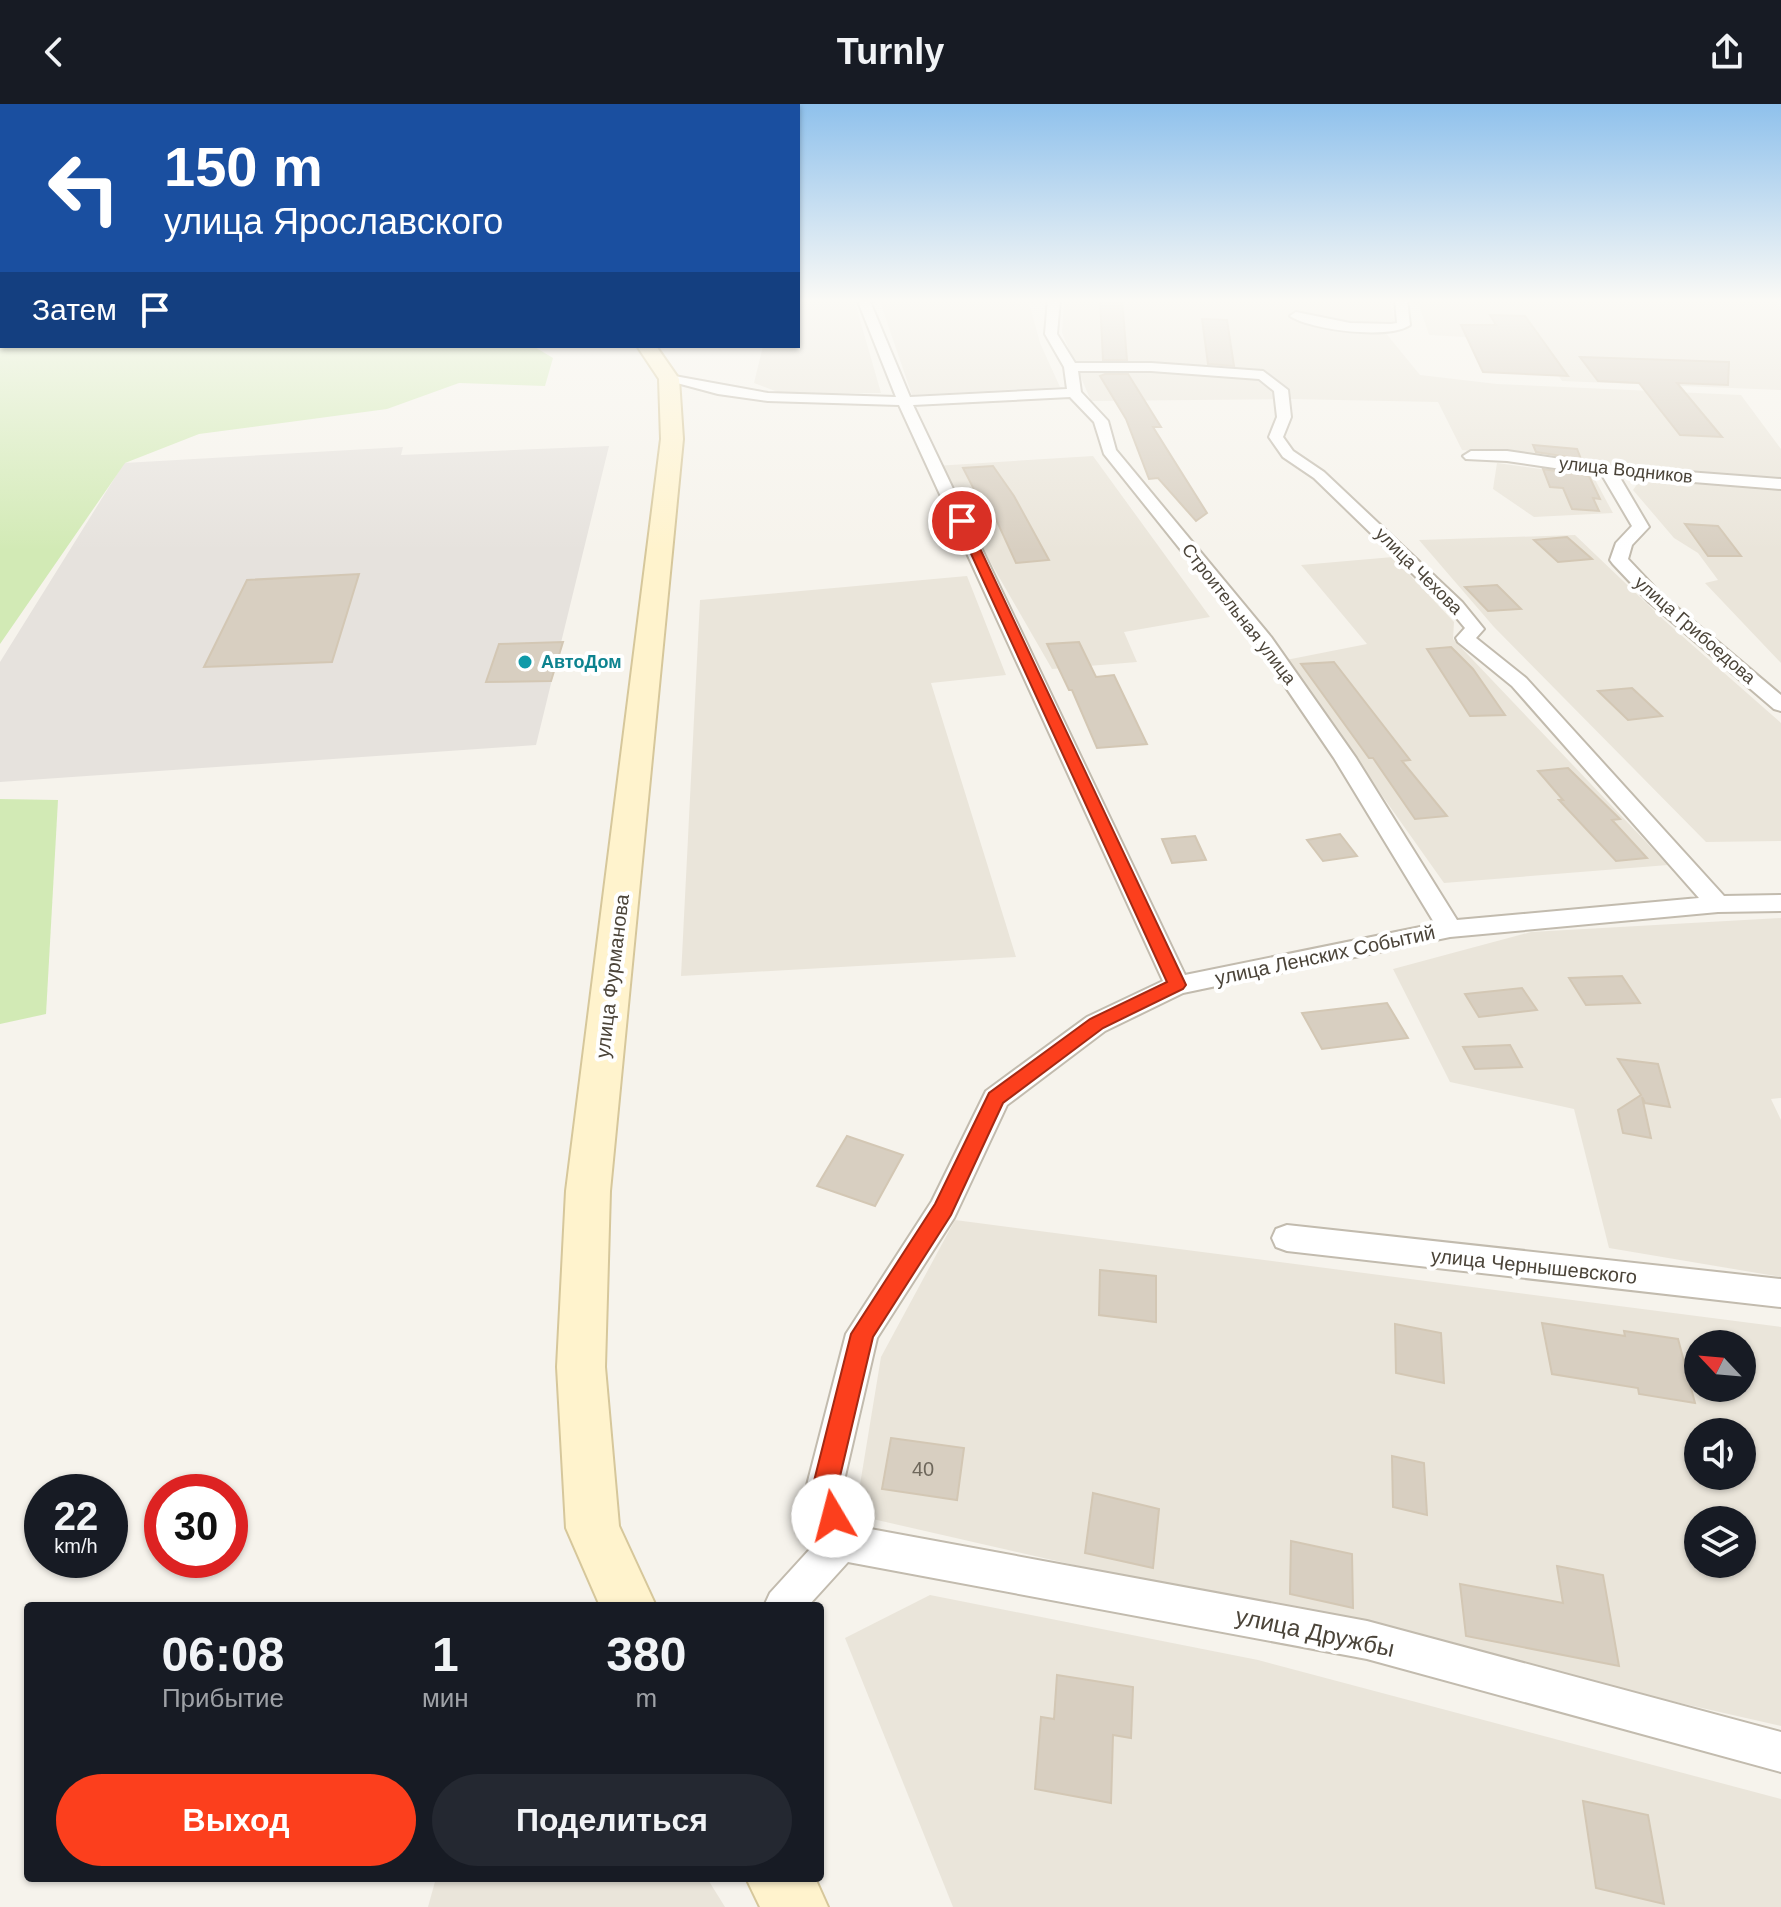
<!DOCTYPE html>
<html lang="ru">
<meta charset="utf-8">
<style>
body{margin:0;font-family:Helvetica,sans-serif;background:#242831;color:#f1f3f6;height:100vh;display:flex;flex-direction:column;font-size:30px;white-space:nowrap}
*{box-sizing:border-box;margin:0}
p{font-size:26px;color:#9ea1a6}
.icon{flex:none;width:44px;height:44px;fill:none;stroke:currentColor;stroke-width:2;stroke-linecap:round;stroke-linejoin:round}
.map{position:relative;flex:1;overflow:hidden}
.panel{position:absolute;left:24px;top:1498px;width:800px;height:280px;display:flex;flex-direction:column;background:#171b24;border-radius:8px;box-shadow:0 2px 6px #0004}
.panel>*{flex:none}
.guide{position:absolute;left:0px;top:0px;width:800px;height:244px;box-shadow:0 2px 6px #0004;background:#1a4fa0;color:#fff;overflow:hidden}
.needle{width:52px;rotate:296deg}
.controls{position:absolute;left:1684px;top:1226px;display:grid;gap:16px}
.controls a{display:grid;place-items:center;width:72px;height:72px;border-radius:50%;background:#171b24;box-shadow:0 2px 6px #0004;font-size:40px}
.speed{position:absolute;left:24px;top:1370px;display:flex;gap:16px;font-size:40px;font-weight:700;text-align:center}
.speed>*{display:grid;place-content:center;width:104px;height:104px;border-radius:50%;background:#171b24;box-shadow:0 2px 6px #0004;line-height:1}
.speed small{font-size:20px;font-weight:400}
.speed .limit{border:12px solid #d22;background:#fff;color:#111}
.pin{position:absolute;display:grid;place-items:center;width:68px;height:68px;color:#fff;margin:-34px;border:4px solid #fff;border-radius:50%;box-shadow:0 2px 8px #0007}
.me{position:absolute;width:88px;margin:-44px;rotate:352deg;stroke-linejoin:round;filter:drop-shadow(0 0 6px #0008)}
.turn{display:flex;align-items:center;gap:28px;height:168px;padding:0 32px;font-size:36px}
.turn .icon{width:104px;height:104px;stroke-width:2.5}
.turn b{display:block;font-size:56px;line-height:68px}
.then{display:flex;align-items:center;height:76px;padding:0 32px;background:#0003;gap:16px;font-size:30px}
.eta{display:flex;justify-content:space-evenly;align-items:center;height:136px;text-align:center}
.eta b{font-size:48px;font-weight:800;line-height:56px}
.action{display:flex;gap:16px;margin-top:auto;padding:16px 32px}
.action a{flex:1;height:92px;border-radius:48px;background:#fc3f1d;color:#fff;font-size:32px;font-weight:800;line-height:92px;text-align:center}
.action a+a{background:#242831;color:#f1f3f6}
header{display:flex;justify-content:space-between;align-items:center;height:104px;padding:0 32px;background:#171b24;font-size:36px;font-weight:800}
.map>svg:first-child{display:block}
</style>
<header><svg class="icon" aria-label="back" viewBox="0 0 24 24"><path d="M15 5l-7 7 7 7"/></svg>Turnly<svg class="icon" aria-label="share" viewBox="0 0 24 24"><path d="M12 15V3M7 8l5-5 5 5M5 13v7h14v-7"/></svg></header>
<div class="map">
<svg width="1781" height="1803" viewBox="0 0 1781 1803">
<rect width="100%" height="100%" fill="#f6f3ec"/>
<g fill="#eae5da" fill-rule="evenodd">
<polygon points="798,195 854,195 881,289 783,290 754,279 763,242 798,242"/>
<polygon points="879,195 1028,195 1040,239 1060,283 912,291"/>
<polygon points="1064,195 1389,195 1395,219 1380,222 1420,271 1497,280 1741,291 1781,345 1781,373 1657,366 1462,346 1438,298 1290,295 1091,297 1062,229"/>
<polygon points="1417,195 1773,195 1781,203 1781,286 1562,277 1536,237 1429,231"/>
<polygon points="1093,352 1210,513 1124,528 1137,558 1052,565 935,362"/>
<polygon points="1497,359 1593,372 1613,409 1534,413 1493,385"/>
<polygon points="1655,374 1781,384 1781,559 1705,479 1718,476 1698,449 1674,434 1633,386 1638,379"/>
<polygon points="1575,431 1665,517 1781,619 1781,737 1706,738 1494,523 1419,436"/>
<polygon points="1393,453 1454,518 1453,535 1668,761 1444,779 1286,556 1367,540 1301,461"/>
<polygon points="967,472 1006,571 931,579 1016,853 681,872 700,496"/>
<polygon points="1781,814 1781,994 1771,995 1781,1016 1781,1173 1609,1144 1574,1005 1450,978 1393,865 1531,828"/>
<path d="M955,1116L1781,1223V1622L855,1411L881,1253ZM1698,1240H1742V1284H1698ZM1698,1328H1742V1372H1698ZM1698,1416H1742V1460H1698Z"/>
<polygon points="930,1491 1258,1556 1781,1695 1781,1803 953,1803 845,1534"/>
<polygon points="436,1774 707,1774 725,1803 428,1803"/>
</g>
<polygon fill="#e6e2dd" points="609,342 536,641 0,678 0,558 124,359 403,343 401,351"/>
<g fill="#d2eab5">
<polygon points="0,195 2,242 533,242 553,254 545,282 459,279 387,305 199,330 125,359 0,540"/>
<polygon points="0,695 58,696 46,910 0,920"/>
</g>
<g fill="#d8cfc1" stroke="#d3c7b4" stroke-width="2">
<polygon points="1100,195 1122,195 1127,256 1103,256"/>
<polygon points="1490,211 1525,212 1568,272 1483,268 1461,221 1496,221"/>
<polygon points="1202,215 1227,216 1234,262 1208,260"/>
<polygon points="1580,253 1729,258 1728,281 1677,279 1722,333 1680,331 1639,279 1598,277"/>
<polygon points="1105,270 1128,270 1161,323 1153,323 1207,409 1196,417 1158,374 1149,375 1126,315 1100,272"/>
<polygon points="1533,341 1577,345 1581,355 1536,348"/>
<polygon points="993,362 1014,392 1049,456 1016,459 989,400 982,401 963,364"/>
<polygon points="1543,365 1589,372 1600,395 1593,394 1599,407 1572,405 1563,384 1550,383"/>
<polygon points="1685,420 1718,422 1741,452 1708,452"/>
<polygon points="1567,433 1592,455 1558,458 1534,436"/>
<polygon points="359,470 332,558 204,563 247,476"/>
<polygon points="1497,481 1521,505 1488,507 1465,483"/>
<polygon points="563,538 551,577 486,578 499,540"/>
<polygon points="1079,538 1096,573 1114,571 1147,640 1097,644 1072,586 1069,586 1047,540"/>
<polygon points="1451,543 1473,565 1505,611 1470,612 1427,545"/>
<polygon points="1334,558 1410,656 1402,657 1447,712 1415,715 1373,654 1369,654 1301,560"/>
<polygon points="1632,584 1662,612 1628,616 1598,587"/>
<polygon points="1568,664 1620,715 1612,716 1647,754 1616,757 1559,696 1563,696 1538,667"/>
<polygon points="1340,730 1357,752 1323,757 1307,736"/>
<polygon points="1195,732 1206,756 1172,759 1162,735"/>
<polygon points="1622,872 1640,899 1586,901 1569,874"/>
<polygon points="1522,884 1537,906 1479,913 1465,890"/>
<polygon points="1387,899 1408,934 1322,945 1302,909"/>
<polygon points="1510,941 1522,963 1475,965 1463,943"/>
<polygon points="1618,955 1658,960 1670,1003 1645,999 1642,993 1651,1034 1623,1029 1618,1006 1641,991"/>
<polygon points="847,1032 903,1051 875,1102 817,1082"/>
<polygon points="1100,1166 1156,1172 1156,1218 1099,1211"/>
<polygon points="1542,1219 1625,1232 1624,1227 1678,1235 1695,1299 1639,1290 1638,1284 1552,1270"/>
<polygon points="1395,1220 1441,1229 1444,1279 1396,1269"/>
<polygon points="891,1334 964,1344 957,1396 882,1385"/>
<polygon points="1392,1352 1424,1359 1427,1411 1393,1403"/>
<polygon points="1093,1389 1159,1405 1153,1464 1085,1449"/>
<polygon points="1291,1437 1352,1450 1353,1504 1290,1490"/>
<polygon points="1557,1462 1603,1471 1619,1562 1466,1532 1460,1480 1563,1499"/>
<polygon points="1057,1571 1133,1583 1131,1634 1113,1631 1111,1699 1035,1685 1041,1613 1054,1615"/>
<polygon points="1583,1697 1648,1711 1664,1800 1596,1784"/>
</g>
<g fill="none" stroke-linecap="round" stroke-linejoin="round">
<defs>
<g id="minor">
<path d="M857,195H869L910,293L1067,285L1064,263L1045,230L1048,195H1060L1057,230L1075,259H1151L1263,267L1288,286L1291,313L1283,333L1293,347L1324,368L1462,498L1484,525L1476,534L1526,574L1724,792L1781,791V807L1718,808L1450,833L1183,889L1105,927L1007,1001L954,1114L877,1234L842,1385L854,1422L1367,1517L1781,1628V1668L1367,1555L848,1458L808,1502H764L770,1489L821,1433L806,1385L846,1230L932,1097L986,987L1087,913L1163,877L899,301L768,297L718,290L662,275L669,271L768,289L896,293ZM1078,267H1151L1259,275L1274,287L1277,313L1269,333L1283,353L1314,374L1450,506L1465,524L1456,534L1458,538L1512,582L1699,794L1457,816L1356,654L1271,533L1116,346L1108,317L1081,288ZM1070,293L1094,318L1104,350L1257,541L1334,654L1435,820L1185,871L913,301Z"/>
<path d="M1395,195H1407L1410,221C1389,236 1311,226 1290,212L1296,208L1350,219L1391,220L1397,219Z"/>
<polygon points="1471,347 1507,347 1608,362 1781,375 1781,385 1619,372 1649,423 1632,441 1628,455 1661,490 1781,591 1781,607 1774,605 1649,498 1613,460 1610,456 1616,439 1632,422 1602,371 1507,357 1466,355 1463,352"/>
<polygon points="1287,1121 1781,1175 1781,1203 1287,1147 1276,1143 1272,1134 1276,1125"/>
</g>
<g id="secondary">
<polygon points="637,242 656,242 679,275 683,335 610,1087 605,1263 619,1422 656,1502 600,1502 566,1424 557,1263 566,1087 661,335 659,275"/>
<polygon points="746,1774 815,1774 828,1803 760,1803"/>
</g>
</defs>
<use href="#minor" stroke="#c2bbae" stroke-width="4"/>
<use href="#secondary" stroke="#d6c79b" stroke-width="4"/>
<use href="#minor" fill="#fff" fill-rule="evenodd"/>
<use href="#secondary" fill="#fff3cd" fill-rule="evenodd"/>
</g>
<linearGradient id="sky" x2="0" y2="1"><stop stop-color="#8fc1ec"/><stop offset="0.44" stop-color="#fbfaf6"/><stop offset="1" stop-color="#fbfaf6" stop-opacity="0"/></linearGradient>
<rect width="1781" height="447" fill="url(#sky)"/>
<polygon fill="#fc3f1d" stroke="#a42913" stroke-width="2" points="962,414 967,417 1186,881 1183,885 1103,924 1003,999 951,1111 873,1233 837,1385 845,1412 842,1420 833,1424 824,1420 812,1385 851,1230 935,1100 989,989 1090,915 1167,878 956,417"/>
<circle fill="#0f9aa8" stroke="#fff" stroke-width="3" cx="525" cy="558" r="8"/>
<g text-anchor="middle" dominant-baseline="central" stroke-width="8" stroke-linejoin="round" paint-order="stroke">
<g font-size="18" fill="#4b4439" stroke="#fff">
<text transform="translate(1626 366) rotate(6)">улица Водников</text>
<text transform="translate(1419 467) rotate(45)">улица Чехова</text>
<text transform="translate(1239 510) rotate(52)">Строительная улица</text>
<text transform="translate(1695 526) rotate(41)">улица Грибоедова</text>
</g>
<g font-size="18" font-weight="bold" fill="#0d838f" stroke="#fff" text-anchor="start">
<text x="541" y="558">АвтоДом</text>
</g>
<g font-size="20" fill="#4b4439" stroke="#fff">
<text transform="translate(1325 851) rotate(-12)">улица Ленских Событий</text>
<text transform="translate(612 872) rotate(-83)">улица Фурманова</text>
<text transform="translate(1534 1162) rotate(6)">улица Чернышевского</text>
</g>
<g font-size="20" fill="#6e675b">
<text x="923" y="1365">40</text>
</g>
<g font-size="24" fill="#4b4439" stroke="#fff">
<text transform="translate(1315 1528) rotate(12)">улица Дружбы</text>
</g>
</g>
</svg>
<div class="controls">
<a><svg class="needle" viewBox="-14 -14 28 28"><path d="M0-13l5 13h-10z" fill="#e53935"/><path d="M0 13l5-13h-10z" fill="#9ea1a6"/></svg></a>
<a><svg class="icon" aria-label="sound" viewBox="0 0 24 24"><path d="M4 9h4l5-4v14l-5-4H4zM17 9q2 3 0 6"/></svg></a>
<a><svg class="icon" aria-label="layers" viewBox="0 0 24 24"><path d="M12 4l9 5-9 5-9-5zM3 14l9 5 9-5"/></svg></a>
</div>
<div class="speed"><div>22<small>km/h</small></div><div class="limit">30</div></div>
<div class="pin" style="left:962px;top:417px;background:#d93025"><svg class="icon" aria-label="arrive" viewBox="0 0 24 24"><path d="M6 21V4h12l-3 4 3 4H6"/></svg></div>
<svg class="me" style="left:833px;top:1412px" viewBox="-20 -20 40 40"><circle r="19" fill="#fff"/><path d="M0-13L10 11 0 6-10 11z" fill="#fc3f1d"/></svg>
<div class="guide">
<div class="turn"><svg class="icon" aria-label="left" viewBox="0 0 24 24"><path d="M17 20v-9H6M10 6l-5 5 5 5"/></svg><div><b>150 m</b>улица Ярославского</div></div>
<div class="then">Затем<svg class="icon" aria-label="arrive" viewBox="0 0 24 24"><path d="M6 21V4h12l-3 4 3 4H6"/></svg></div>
</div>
<section class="panel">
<div class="eta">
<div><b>06:08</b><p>Прибытие</p></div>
<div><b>1</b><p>мин</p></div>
<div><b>380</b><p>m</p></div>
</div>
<div class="action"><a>Выход</a><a>Поделиться</a></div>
</section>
</div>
